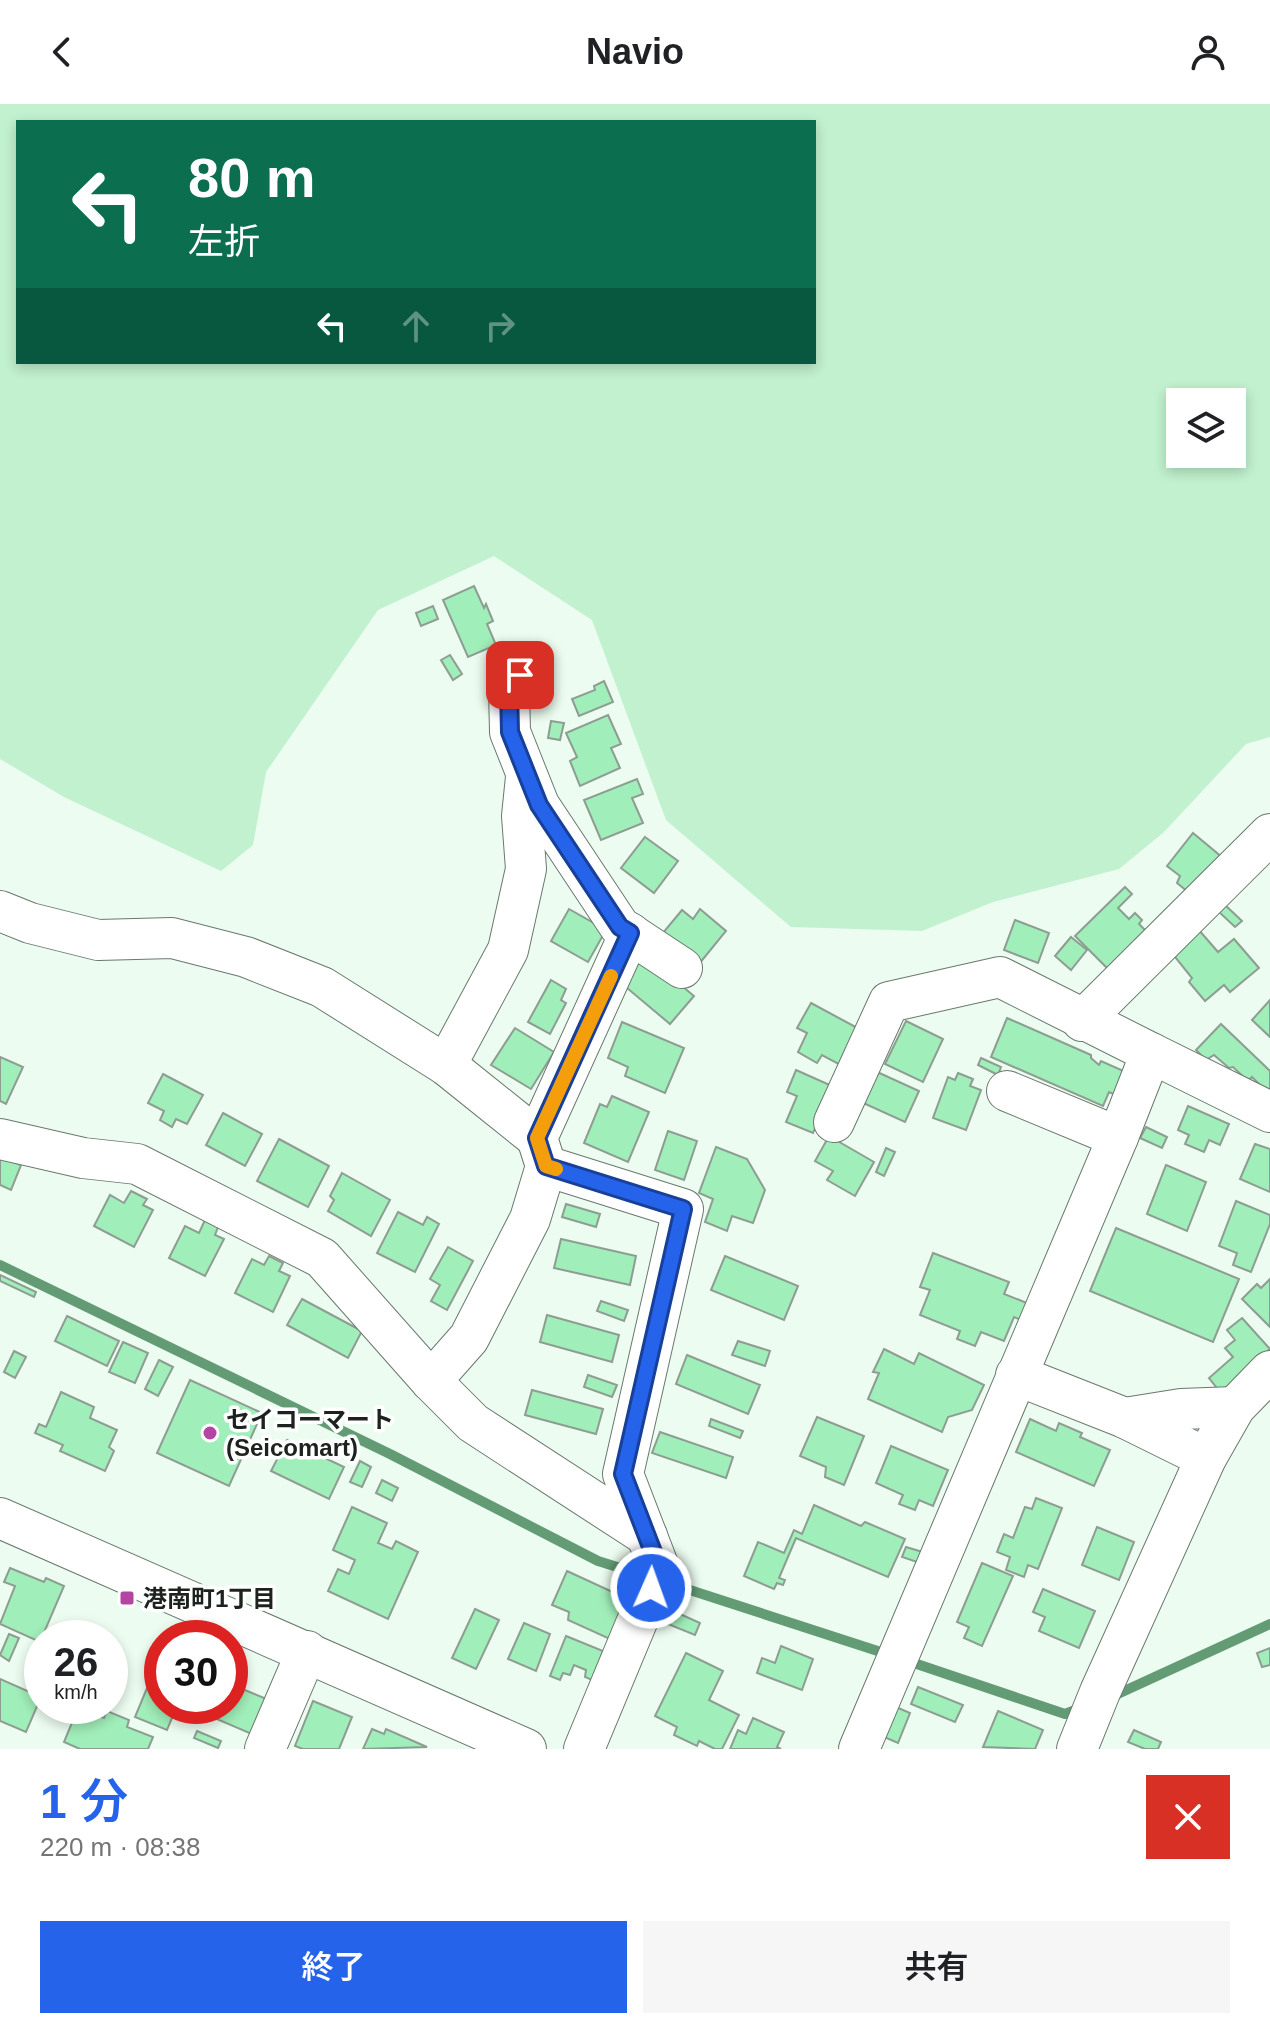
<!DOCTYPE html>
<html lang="ja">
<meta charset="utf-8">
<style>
body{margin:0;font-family:Arial,"Noto Sans JP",sans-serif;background:#f6f6f6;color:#202124;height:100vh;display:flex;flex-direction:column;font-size:30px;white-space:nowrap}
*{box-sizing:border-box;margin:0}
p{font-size:26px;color:#757577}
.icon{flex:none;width:44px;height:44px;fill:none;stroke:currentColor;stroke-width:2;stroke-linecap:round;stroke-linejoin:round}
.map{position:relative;height:1645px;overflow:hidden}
.sheet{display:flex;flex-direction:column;background:#fff;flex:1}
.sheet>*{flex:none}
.hud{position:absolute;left:16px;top:16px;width:800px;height:244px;border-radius:0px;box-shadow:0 4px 12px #0003;background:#0b6e4f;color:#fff;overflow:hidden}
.tools{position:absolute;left:1166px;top:284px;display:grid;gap:16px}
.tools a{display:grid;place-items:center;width:80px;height:80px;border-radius:0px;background:#fff;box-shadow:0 4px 12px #0003;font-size:40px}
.speed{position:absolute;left:24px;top:1516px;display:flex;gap:16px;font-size:40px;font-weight:700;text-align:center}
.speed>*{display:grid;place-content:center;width:104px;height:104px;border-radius:50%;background:#fff;box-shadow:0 4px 12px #0003;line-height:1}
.speed small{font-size:20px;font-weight:400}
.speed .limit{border:12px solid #d22;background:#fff;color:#111}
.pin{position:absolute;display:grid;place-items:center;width:68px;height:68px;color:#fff;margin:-34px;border-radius:16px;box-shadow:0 4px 12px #0006}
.me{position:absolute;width:88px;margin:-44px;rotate:2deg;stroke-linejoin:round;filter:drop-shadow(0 0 6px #0008)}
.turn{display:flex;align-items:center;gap:28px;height:168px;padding:0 40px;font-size:36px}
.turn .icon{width:104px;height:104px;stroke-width:2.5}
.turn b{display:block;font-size:56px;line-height:68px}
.lanes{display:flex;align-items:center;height:76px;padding:0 40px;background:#0003;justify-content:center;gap:40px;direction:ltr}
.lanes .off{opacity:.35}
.round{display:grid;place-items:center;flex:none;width:84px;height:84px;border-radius:0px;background:#f6f6f6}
.overview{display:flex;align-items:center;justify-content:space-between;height:136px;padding:0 40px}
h1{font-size:48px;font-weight:600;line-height:60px;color:#2563eb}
.action{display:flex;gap:16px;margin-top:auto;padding:16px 40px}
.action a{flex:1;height:92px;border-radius:0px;background:#2563eb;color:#fff;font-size:32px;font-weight:600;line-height:92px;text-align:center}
.action a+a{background:#f6f6f6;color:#202124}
header{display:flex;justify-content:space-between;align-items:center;height:104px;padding:0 40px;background:#fff;font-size:36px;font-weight:600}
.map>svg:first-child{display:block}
</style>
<header><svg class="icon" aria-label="back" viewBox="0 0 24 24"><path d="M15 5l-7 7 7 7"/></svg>Navio<svg class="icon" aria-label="person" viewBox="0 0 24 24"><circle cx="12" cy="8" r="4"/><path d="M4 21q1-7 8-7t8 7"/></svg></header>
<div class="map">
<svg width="1270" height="1645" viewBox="0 0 1270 1645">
<rect width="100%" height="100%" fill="#ecfcf0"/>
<path fill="#c1f1ce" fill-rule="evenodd" d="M0,0H1270V633L1246,640L1164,728L1119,765L993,798L922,827L791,823L666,716L592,516L494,452L378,506L266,668L253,741L221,767L64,693L0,655ZM18,18H814V258H18ZM1180,298H1232V350H1180Z"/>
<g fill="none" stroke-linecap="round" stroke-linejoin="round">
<g stroke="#639b75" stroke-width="10">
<polyline points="0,1161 390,1350 598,1457 646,1472"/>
<polyline points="662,1477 890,1551"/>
<polyline points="905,1556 1065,1610 1083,1603"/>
<polyline points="1109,1594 1270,1520"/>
</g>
</g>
<g fill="#a0eeb9" stroke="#8e9d92" stroke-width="2">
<polygon points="474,482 484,504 486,500 493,517 487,520 496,541 468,553 443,496"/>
<polygon points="433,502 438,515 421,522 416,509"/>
<polygon points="450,551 462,570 453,576 441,556"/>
<polygon points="604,577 613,598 579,612 572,595 595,586 594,582"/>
<polygon points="608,611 621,640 611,644 620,664 580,682 570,657 577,653 566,629"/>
<polygon points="551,617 564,619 560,636 548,634"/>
<polygon points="637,675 643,690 632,694 643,719 601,736 584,696"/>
<polygon points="1193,729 1223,754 1193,792 1177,779 1180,772 1167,762"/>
<polygon points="645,733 678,757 654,789 621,764"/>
<polygon points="1125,783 1132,790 1118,804 1129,815 1135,809 1142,816 1139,820 1149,830 1111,868 1075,832"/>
<polygon points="1224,800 1242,817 1235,823 1218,807"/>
<polygon points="569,805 606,826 588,858 551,837"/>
<polygon points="700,805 726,827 699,860 662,830 682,806 693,815"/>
<polygon points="1015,816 1049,829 1038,859 1004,846"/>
<polygon points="1198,825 1218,848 1234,835 1259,864 1230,888 1224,881 1205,897 1189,878 1192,874 1171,848"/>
<polygon points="1071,833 1087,846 1071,866 1055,852"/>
<polygon points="645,851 694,892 670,920 621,879"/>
<polygon points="551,876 566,885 561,896 566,899 550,930 528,918"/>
<polygon points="1270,896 1270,933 1252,916"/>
<polygon points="811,899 863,927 844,963 822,951 817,959 798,948 807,929 797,924"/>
<polygon points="1007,914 1091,951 1091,954 1099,961 1101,957 1128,969 1118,992 1109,988 1103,1002 991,953"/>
<polygon points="906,917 943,935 923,978 885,960"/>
<polygon points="622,918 684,944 665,989 625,972 628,963 608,954"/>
<polygon points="1221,920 1270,967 1270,985 1267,988 1252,973 1248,977 1233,963 1229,964 1214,951 1206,956 1196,946"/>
<polygon points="515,924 554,948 531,985 491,961"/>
<polygon points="0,953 23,963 6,1000 0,997"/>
<polygon points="981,954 1001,963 998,971 978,961"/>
<polygon points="796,966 832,982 813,1029 786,1018 797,992 787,988"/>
<polygon points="875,967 919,987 905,1018 861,998"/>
<polygon points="958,969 973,975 970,982 981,986 966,1026 933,1014 948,973 955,976"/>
<polygon points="163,970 203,991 187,1020 176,1015 172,1023 160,1016 164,1007 148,999"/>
<polygon points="612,992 649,1008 628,1058 584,1039 600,1000 607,1003"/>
<polygon points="1188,1002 1229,1020 1220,1041 1209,1036 1204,1048 1185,1040 1189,1031 1178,1026"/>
<polygon points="223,1009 262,1030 245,1062 206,1041"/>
<polygon points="1146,1023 1167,1033 1162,1044 1140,1034"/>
<polygon points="668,1027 697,1037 684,1076 655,1066"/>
<polygon points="829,1032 874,1058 855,1092 827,1076 833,1067 815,1057"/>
<polygon points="279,1035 329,1062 308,1103 257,1077"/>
<polygon points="1255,1040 1270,1045 1270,1088 1240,1075"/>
<polygon points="716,1043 747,1055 765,1086 753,1119 732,1112 727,1127 705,1118 713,1095 699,1089"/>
<polygon points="886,1044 895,1048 884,1072 876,1068"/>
<polygon points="0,1053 21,1061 11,1086 0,1081"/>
<polygon points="1166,1061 1206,1078 1187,1127 1147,1110"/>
<polygon points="342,1069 390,1096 371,1132 328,1107 334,1096 330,1092"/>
<polygon points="131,1087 147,1095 143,1101 153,1106 134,1143 94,1122 110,1091 124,1099"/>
<polygon points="1236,1097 1270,1111 1270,1120 1251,1168 1233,1161 1237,1149 1219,1142"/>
<polygon points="566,1100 600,1110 596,1123 562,1113"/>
<polygon points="398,1108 423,1121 427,1113 439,1120 415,1168 377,1149"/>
<polygon points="205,1116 218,1123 215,1131 224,1135 205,1172 169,1154 185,1122 199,1129"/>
<polygon points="1116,1124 1239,1175 1213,1238 1090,1187"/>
<polygon points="561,1135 636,1152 630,1181 554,1164"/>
<polygon points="448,1143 473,1157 447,1206 431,1197 440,1181 430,1175"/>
<polygon points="933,1149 1009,1178 1004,1190 1027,1199 1021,1216 1014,1213 1004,1237 981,1228 975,1242 957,1235 960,1227 920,1211 930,1186 920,1183"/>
<polygon points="269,1152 283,1159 279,1167 290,1172 273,1208 235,1189 252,1155 264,1161"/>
<polygon points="725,1152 798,1182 784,1216 711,1186"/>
<polygon points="0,1171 36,1188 34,1193 0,1177"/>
<polygon points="1270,1175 1270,1223 1242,1195 1257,1180 1261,1184"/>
<polygon points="302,1195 362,1227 348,1254 287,1221"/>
<polygon points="601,1197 628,1206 624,1217 597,1207"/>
<polygon points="547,1211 619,1231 612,1258 540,1238"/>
<polygon points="67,1212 119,1237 107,1262 55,1237"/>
<polygon points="1242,1214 1270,1245 1221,1289 1209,1274 1233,1253 1225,1244 1235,1236 1227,1226"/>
<polygon points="738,1237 770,1247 765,1262 732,1251"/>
<polygon points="123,1238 148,1249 135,1279 109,1268"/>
<polygon points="884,1245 914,1260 919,1249 984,1281 972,1306 948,1313 942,1328 868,1295 879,1269 873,1268"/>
<polygon points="14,1247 26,1253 15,1274 4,1268"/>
<polygon points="687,1251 760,1281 748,1310 676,1280"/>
<polygon points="159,1256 173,1263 158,1292 145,1285"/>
<polygon points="588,1271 617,1281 612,1293 584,1283"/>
<polygon points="190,1276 262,1309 229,1382 157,1349"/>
<polygon points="532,1286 603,1305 596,1330 525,1311"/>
<polygon points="61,1288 94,1303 90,1314 117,1326 109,1343 114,1347 105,1367 60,1347 63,1341 35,1329 39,1320 46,1323"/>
<polygon points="817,1313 864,1332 844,1381 825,1373 826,1363 800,1352"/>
<polygon points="711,1315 743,1327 740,1334 709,1322"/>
<polygon points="1030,1315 1056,1327 1059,1319 1082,1329 1080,1333 1110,1346 1094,1382 1016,1348"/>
<polygon points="660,1328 733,1353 726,1374 652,1349"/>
<polygon points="287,1336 344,1363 329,1395 271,1367"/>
<polygon points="891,1342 948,1366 933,1402 919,1396 915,1406 899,1400 903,1391 876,1379"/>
<polygon points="360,1357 371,1363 362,1383 350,1378"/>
<polygon points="382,1376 398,1384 392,1397 376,1389"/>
<polygon points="1036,1394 1062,1404 1038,1465 1028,1461 1024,1473 1006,1466 1010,1453 997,1448 1004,1430 1013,1434 1025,1403 1032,1405"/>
<polygon points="814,1401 861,1422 865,1418 905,1435 888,1473 796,1434 779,1474 785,1476 783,1481 777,1479 774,1485 744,1472 758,1438 784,1449 794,1426 802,1430"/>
<polygon points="352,1403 387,1419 378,1439 392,1445 396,1437 418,1448 388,1515 328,1487 338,1465 349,1470 355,1456 333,1446"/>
<polygon points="1097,1423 1134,1438 1119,1476 1082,1461"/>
<polygon points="906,1443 926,1449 923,1460 902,1453"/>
<polygon points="982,1459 1013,1472 982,1542 964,1534 969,1523 957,1518"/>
<polygon points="10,1464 44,1478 46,1474 64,1482 40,1538 0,1520 15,1482 4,1478"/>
<polygon points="567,1467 630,1496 612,1536 568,1516 569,1508 552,1501"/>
<polygon points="1043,1485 1095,1507 1079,1544 1039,1527 1045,1513 1033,1508"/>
<polygon points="475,1505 499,1516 476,1565 452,1554"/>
<polygon points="669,1505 700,1519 695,1531 663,1518"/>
<polygon points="524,1519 550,1530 536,1567 508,1555"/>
<polygon points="9,1530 19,1534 9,1557 0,1551"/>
<polygon points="566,1532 603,1547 592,1576 585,1573 586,1566 574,1561 570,1571 563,1569 560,1576 550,1572"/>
<polygon points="781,1542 813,1555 802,1586 757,1569 762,1554 775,1559"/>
<polygon points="1270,1544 1270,1561 1262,1563 1257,1549"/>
<polygon points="162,1548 162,1602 177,1602 167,1626 135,1613"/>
<polygon points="686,1549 723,1567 709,1596 739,1611 722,1645 715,1645 699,1637 697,1642 674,1631 677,1623 655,1612"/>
<polygon points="230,1559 243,1565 235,1582 269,1596 254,1631 198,1607 200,1602 230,1602"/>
<polygon points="0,1575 41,1593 26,1628 0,1617"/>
<polygon points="918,1583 963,1601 955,1618 911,1600"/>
<polygon points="313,1597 352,1613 339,1645 303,1645 295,1642"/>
<polygon points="896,1603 910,1609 898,1639 884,1633"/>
<polygon points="78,1604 104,1614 107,1607 129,1616 127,1623 153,1633 148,1645 80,1645 64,1638"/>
<polygon points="998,1607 1043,1626 1035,1645 983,1643"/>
<polygon points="753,1614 784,1628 777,1643 781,1645 730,1645 738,1626 746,1630"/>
<polygon points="372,1625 384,1630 386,1625 427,1643 363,1645"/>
<polygon points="1134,1626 1161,1638 1158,1645 1145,1645 1128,1638"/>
<polygon points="197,1627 221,1637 218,1644 194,1634"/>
</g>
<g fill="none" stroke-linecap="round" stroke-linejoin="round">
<defs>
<g id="minor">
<polyline points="530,558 509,585 510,628 539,701 620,823 682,864"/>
<polyline points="0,807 30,819 98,836 172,834 246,853 322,883 446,961 537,1034"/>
<polyline points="1082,917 1270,730"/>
<polyline points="1151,949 1270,1008"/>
<polyline points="446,961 508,846 526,765 522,712 526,673"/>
<polyline points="1007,987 1118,1033"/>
<polyline points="834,1018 889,898 1000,873 1151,949 1118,1033 859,1645"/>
<polyline points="0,1035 83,1054 137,1060 322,1154 431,1277 473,1319 647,1432"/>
<polyline points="546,1062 683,1105 623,1370 658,1461 651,1484 584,1645"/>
<polyline points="1016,1271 1125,1314 1206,1354"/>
<polyline points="431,1277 469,1234 530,1115 546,1062 537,1034 630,829"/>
<polyline points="1125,1314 1181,1305 1235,1303"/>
<polyline points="0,1414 526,1645"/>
<polyline points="265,1645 307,1547"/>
<polyline points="1077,1645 1100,1588 1206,1354 1235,1303 1270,1267"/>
</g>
</defs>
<use href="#minor" stroke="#6a786e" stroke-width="42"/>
<use href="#minor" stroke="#fff" stroke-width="40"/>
</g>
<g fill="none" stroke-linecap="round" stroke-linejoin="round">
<defs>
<polyline id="route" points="520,571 509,585 510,628 539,701 620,823 630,829 537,1034 546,1062 683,1105 623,1370 658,1461 651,1484"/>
</defs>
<use href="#route" stroke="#184099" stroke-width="20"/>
<use href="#route" stroke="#2563eb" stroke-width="14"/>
<polyline stroke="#f59e0b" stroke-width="14" points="556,1065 546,1062 537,1034 611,872"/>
</g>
<g fill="#b345a3" stroke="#fff" stroke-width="3">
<circle cx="210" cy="1329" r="8"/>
<rect x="119" y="1486" width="16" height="16" rx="4"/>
</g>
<g text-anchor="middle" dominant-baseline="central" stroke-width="7" stroke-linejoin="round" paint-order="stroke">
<g font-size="24" font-weight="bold" fill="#1c221d" stroke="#fff" text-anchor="start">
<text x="226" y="1315">セイコーマート<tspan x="226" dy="28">(Seicomart)</tspan></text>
<text x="143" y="1494">港南町1丁目</text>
</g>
</g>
</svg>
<div class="tools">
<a><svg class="icon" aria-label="layers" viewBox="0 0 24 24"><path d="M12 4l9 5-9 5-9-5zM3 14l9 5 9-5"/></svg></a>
</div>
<div class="speed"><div>26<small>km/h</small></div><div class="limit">30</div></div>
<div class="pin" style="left:520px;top:571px;background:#d93025"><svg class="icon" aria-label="arrive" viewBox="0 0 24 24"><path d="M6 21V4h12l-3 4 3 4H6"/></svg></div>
<svg class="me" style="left:651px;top:1484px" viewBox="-20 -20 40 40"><circle r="17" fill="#2563eb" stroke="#fff" stroke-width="3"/><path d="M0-11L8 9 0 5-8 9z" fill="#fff"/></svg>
<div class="hud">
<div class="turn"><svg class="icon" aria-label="left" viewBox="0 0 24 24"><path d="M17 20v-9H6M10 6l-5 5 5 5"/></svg><div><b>80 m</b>左折</div></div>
<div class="lanes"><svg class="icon" aria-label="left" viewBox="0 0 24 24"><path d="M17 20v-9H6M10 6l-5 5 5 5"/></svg><svg class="icon off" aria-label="ahead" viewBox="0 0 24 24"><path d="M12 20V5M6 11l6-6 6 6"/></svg><svg class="icon off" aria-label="right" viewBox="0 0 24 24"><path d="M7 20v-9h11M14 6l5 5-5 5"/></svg></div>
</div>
</div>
<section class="sheet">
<div class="overview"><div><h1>1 分</h1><p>220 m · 08:38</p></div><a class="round" style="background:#d93025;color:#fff"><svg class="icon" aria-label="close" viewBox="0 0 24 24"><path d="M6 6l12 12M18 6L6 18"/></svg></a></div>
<div class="action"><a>終了</a><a>共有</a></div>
</section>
